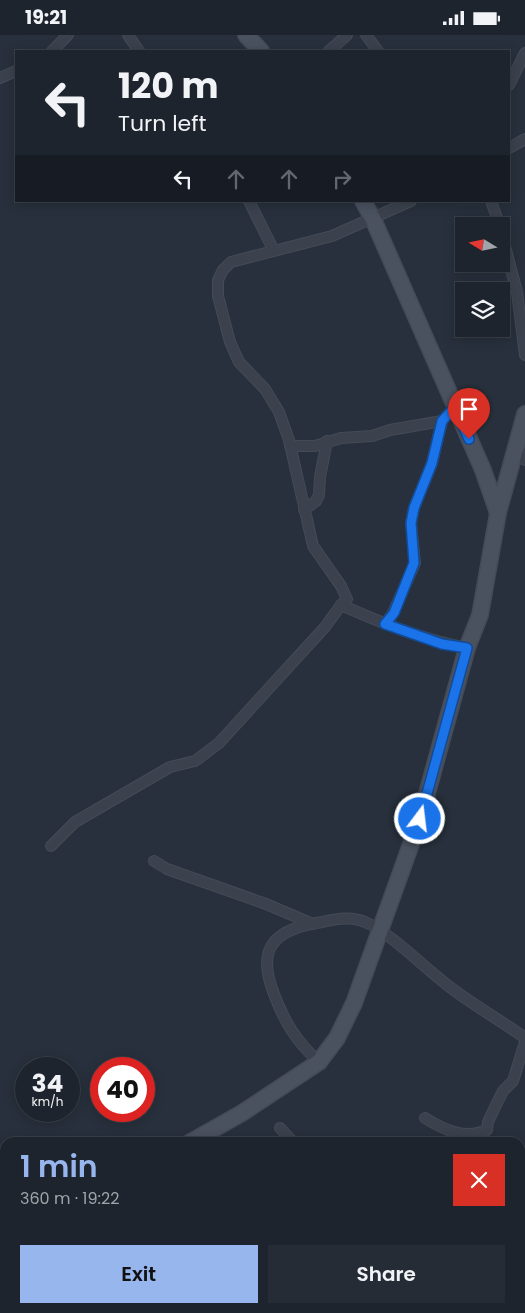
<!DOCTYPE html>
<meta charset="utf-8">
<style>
body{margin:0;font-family:Poppins,sans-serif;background:#252c35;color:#f1f3f6;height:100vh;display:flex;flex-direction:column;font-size:19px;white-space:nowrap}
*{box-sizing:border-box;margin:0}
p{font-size:16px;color:#a0a4aa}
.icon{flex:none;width:28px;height:28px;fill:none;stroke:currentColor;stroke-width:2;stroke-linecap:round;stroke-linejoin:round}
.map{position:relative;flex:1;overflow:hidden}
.sheet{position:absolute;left:0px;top:1102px;width:525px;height:176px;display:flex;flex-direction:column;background:#1d242d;border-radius:15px 15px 0 0;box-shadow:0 2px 12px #0003,0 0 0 1px #3b4149}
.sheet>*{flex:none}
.top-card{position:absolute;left:15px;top:15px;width:495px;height:152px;border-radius:0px;box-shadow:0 2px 12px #0003,0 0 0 1px #3b4149;background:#1d242d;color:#f1f3f6;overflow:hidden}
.needle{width:32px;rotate:280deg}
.fabs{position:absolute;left:455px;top:182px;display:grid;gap:10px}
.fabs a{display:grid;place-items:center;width:55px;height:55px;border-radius:0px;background:#1d242d;box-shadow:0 2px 12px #0003,0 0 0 1px #3b4149;font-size:25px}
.speed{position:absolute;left:15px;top:1022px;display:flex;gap:10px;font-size:25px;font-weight:700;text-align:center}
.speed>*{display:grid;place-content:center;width:65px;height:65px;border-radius:50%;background:#1d242d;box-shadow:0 2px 12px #0003,0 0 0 1px #3b4149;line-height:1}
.speed small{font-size:12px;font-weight:400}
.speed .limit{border:8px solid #d22;background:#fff;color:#111}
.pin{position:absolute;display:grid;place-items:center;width:42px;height:42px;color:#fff;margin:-51px -21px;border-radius:50% 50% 50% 0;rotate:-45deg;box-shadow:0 0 5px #0007}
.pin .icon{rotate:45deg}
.me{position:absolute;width:55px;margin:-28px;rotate:15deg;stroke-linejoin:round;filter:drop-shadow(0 0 4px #0008)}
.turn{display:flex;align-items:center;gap:18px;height:105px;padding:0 20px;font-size:22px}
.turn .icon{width:65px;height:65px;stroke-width:2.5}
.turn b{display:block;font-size:35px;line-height:42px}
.lanes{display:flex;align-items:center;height:48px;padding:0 20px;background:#0003;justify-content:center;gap:25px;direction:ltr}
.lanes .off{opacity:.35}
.round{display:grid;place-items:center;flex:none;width:52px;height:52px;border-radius:0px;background:#252c35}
.overview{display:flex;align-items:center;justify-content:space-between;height:85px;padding:0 20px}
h1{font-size:30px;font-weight:600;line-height:38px;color:#97b6ed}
.action{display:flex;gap:10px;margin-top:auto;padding:10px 20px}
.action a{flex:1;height:58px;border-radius:0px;background:#97b6ed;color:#111;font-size:20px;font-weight:600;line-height:58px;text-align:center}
.action a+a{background:#252c35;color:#f1f3f6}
.status{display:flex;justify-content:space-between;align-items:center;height:35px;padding:0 25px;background:#1d242d;direction:ltr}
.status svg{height:14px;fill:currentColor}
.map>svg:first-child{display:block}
</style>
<div class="status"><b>19:21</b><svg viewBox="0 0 49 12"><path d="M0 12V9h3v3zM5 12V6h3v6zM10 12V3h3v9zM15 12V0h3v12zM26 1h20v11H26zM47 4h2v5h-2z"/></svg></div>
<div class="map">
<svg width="525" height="1278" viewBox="0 0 525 1278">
<rect width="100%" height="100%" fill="#27303c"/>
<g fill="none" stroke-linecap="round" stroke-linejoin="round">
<defs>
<g id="street">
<polyline points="128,0 139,16"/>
<polyline points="366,0 378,16"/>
<polyline points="52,16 68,0"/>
<polyline points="329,16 347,0"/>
<polyline points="0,43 16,36"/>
<polyline points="509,50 525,18"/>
<polyline points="509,113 525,104"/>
<polyline points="249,166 273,214"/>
<path d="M411,166L332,201L231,227L223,235L218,245V261L230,307L239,327L265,354L279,377L289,405L313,511L341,551L347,564L341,570C382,588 423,605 467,613"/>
<polyline points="491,166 500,191"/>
<polyline points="501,196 517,257 525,320"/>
<polyline points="516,410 521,423 525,425"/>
<polyline points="290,411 315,411 341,403 372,401 390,395 442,386"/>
<polyline points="304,475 316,466 319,460 320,442 327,406"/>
<polyline points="385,589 393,578 415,528 411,488 414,473 432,428 442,386 455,372"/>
<polyline points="51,811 75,787 170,732 195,726 219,708 325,592 341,570"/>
<polyline points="154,826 167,834 266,869 313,889"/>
<path d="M319,1027C296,1006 285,988 274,959C257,916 271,896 316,888C333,885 349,880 365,887C388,896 425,933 446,949C471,969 499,984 525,1003"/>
<path d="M425,1083C444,1095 466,1105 487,1095L488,1087L497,1068L503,1056L513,1046L525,1007"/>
<polyline points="280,1093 294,1108"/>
<polyline points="520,1262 525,1265"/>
<polyline points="41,1274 42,1278"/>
</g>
<g id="secondary">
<polyline points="246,0 261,16"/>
<polyline points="363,166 373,184 483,435 498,478"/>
<polyline points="189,1108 242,1078 319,1027 337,1003 354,968 420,784 467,613 480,580 498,478 525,379"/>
<polyline points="0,1198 5,1196"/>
</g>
</defs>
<use href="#street" stroke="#444b56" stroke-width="12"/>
<use href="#secondary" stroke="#444b56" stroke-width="18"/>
<use href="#street" stroke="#3b424d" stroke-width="10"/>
<use href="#secondary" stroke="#4a515f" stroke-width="15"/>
</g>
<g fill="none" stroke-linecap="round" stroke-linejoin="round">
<defs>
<polyline id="route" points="420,784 467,613 442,609 385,589 394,578 414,528 411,488 414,473 432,428 442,386 455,372 469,404"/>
</defs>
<use href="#route" stroke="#114b97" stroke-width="12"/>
<use href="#route" stroke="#1a73e8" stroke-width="9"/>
</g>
</svg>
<div class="fabs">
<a><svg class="needle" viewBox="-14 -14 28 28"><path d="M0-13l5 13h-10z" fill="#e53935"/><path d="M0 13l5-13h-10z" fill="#a0a4aa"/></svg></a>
<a><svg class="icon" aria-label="layers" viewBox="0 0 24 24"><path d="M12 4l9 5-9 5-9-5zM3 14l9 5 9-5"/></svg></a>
</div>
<div class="speed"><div>34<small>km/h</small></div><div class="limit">40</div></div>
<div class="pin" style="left:469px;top:404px;background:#d93025"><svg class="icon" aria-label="arrive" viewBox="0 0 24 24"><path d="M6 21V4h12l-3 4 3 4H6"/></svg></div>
<svg class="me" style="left:420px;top:784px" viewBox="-20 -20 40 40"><circle r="17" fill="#1a73e8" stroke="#fff" stroke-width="3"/><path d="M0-11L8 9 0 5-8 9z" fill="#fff"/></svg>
<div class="top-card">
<div class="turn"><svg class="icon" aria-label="left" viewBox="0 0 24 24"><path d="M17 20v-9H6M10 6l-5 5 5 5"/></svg><div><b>120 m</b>Turn left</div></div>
<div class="lanes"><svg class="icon" aria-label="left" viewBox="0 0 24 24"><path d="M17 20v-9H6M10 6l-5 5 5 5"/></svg><svg class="icon off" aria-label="ahead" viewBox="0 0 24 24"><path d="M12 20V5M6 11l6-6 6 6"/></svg><svg class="icon off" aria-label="ahead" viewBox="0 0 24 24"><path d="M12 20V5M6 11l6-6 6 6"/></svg><svg class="icon off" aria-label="right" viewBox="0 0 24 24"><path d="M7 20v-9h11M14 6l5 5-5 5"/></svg></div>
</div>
<section class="sheet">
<div class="overview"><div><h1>1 min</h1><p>360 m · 19:22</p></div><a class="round" style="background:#d93025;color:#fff"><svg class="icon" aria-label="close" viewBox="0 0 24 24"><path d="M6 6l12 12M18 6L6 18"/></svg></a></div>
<div class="action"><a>Exit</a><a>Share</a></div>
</section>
</div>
